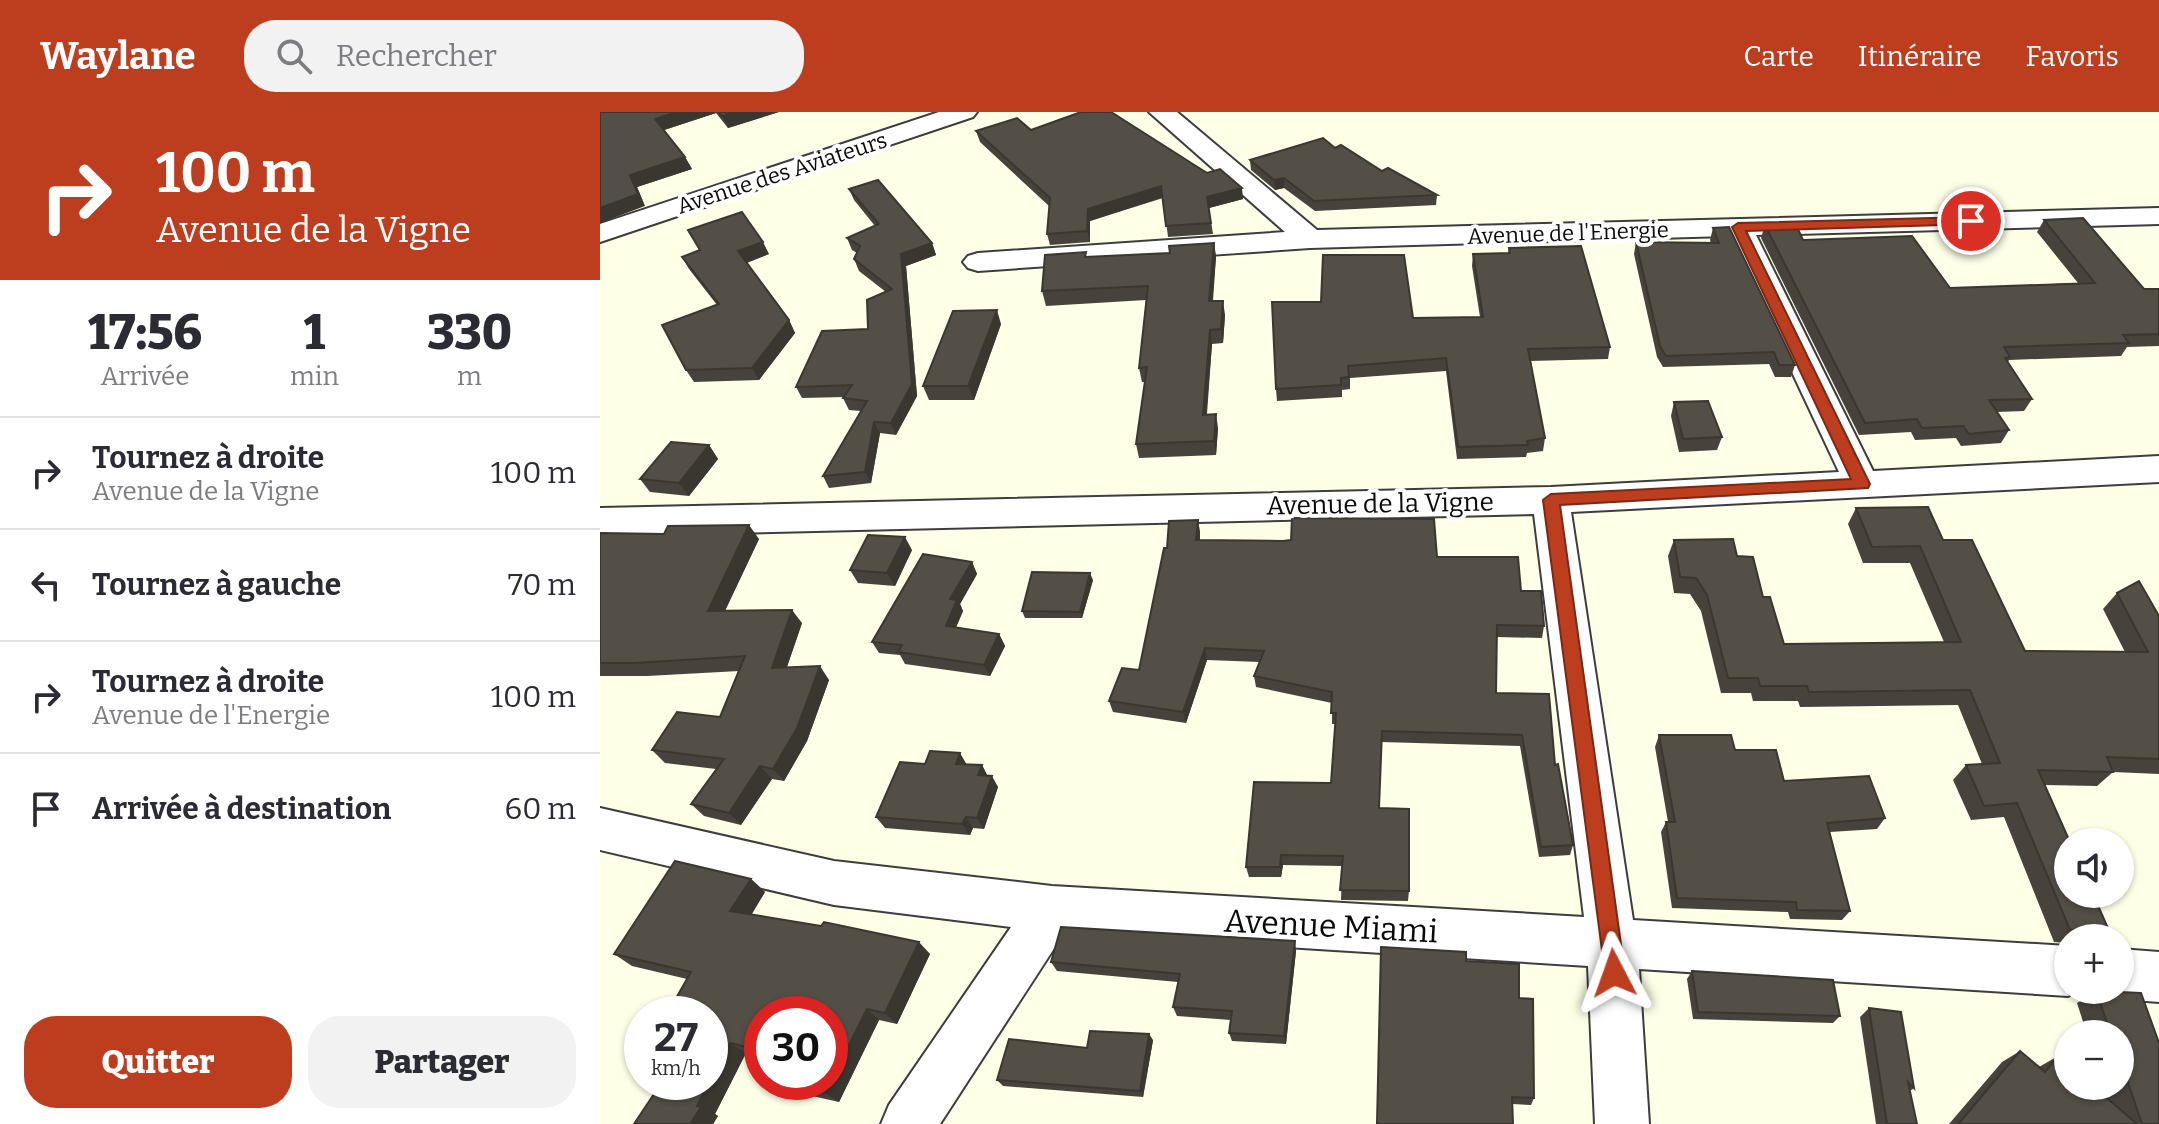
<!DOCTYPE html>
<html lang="fr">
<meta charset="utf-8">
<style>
body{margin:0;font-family:Bitter,serif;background:#f2f2f3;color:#2b2b33;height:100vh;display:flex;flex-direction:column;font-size:30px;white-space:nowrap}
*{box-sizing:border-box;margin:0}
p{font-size:26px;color:#7c7c81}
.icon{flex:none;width:44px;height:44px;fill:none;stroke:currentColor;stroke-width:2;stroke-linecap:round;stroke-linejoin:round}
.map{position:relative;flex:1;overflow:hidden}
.panel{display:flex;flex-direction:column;background:#fff;width:600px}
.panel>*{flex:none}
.guide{background:#bd3e1f;color:#fff;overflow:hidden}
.controls{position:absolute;left:1454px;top:716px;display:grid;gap:16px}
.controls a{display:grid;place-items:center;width:80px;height:80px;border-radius:50%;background:#fff;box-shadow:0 2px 6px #0004;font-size:40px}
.speed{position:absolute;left:24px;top:884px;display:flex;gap:16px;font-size:40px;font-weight:700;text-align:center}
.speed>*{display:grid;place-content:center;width:104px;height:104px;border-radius:50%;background:#fff;box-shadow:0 2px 6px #0004;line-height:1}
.speed small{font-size:20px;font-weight:400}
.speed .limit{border:12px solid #d22;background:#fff;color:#111}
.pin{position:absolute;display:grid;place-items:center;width:68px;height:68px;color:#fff;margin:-34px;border:4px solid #fff;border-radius:50%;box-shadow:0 2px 8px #0007}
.me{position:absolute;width:88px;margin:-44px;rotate:356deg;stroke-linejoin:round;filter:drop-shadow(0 0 6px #0008)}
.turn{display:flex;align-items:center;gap:28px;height:168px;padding:0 24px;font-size:36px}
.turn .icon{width:104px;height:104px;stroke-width:2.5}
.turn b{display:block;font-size:56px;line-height:68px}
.eta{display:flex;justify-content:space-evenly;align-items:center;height:136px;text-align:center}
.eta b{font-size:48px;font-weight:800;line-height:56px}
.cta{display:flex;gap:16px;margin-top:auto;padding:16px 24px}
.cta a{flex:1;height:92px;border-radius:32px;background:#bd3e1f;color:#fff;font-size:32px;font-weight:800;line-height:92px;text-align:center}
.cta a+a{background:#f2f2f3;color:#2b2b33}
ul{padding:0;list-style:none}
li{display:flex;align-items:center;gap:24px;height:112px;padding:0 24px;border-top:2px solid #e1e1e2}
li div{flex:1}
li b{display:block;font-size:30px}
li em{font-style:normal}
header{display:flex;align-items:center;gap:48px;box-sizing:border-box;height:112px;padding:0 40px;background:#bd3e1f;color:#fff}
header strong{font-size:38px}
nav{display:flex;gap:44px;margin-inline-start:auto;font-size:28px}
.search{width:560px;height:72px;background:#f2f2f3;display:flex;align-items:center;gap:20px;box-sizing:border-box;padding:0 28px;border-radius:32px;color:#7c7c81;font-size:30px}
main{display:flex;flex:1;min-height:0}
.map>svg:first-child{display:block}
</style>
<header>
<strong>Waylane</strong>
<div class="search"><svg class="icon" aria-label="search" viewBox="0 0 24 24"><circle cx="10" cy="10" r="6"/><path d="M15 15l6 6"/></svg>Rechercher</div>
<nav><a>Carte</a><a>Itinéraire</a><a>Favoris</a></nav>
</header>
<main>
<section class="panel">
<div class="guide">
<div class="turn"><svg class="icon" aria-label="right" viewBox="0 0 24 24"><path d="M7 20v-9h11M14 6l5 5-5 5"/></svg><div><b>100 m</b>Avenue de la Vigne</div></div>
</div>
<div class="eta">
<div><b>17:56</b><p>Arrivée</p></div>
<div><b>1</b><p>min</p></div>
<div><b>330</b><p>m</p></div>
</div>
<ul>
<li><svg class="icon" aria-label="right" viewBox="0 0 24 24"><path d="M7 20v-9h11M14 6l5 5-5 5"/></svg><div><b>Tournez à droite</b><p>Avenue de la Vigne</p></div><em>100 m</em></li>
<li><svg class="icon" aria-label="left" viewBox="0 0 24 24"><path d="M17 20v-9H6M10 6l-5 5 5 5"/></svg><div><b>Tournez à gauche</b></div><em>70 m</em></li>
<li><svg class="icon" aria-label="right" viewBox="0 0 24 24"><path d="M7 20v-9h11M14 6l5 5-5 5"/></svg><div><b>Tournez à droite</b><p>Avenue de l'Energie</p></div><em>100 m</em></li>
<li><svg class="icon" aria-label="arrive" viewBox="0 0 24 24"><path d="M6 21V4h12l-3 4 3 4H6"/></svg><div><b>Arrivée à destination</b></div><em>60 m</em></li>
</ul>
<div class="cta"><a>Quitter</a><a>Partager</a></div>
</section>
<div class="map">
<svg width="1559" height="1012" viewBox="0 0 1559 1012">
<rect width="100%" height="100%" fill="#feffe7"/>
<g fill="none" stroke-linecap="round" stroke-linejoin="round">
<defs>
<g id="street">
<polygon points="339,0 377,0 373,5 0,130 0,112"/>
<polygon points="549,0 577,0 717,118 1559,96 1559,112 1156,123 1273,359 1559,344 1559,370 971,400 1033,808 1468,834 1468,878 1483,878 1468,884 1039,857 1049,1012 995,1012 988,854 464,821 340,1012 281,1012 289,993 411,815 234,793 0,738 0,696 234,749 452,774 984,805 934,402 0,424 0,396 951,375 1239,360 1128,124 710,136 378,159 368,156 363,150 368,144 378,141 685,120"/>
<polygon points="1520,837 1559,840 1559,890 1520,887 1502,880 1520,878"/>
</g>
</defs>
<use href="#street" stroke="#3d3d3d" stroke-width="4"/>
<use href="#street" fill="#fff" fill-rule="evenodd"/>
</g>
<g fill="#47433c">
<polygon points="0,0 179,0 128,16 116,1 64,18 85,45 92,57 37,75 45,94"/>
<polygon points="431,18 643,87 609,96 613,122 568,125 563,86 490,109 490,130 450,133 447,122 449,94 380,30 376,19"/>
<polygon points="735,36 782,59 837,83 836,93 715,99 684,76 675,78 651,58 650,48"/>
<polygon points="249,77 332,131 336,143 306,154 317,284 296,323 280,321 271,371 229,376 223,364 261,299 249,298 243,286 244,285 202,286 196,275 268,217 286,180 259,159 254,147 257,141 252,138 247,126 275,114 254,88"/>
<polygon points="1444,108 1544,177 1559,177 1559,234 1527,235 1521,244 1409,248 1408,250 1432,287 1424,299 1397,300 1409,318 1401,331 1361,334 1356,326 1315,328 1311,320 1259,323 1161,126 1165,113 1203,128 1350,176 1478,171 1437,120"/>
<polygon points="1113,116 1195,253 1191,265 1175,265 1169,252 1063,255 1057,245 1034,142 1036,130 1111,131 1110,128"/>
<polygon points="614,131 616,145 613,189 625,203 623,231 612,232 607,302 618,316 616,343 539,346 536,332 545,270 542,270 539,256 546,188 446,194 442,179 487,145 570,141"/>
<polygon points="909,136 1010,235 1008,247 930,249 945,326 943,339 927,341 926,345 857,347 846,259 750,266 750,277 742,278 742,285 677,289 676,277 880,205 872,154 873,142 908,141"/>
<polygon points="169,142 147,151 189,208 195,221 159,268 94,270 86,258 117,193 89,157 82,145"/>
<polygon points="401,212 374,288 329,288 323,274"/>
<polygon points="1074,290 1122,325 1117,338 1079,340 1071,304"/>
<polygon points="109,333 118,347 89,384 50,380 40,367"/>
<polygon points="1256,396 1343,428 1425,539 1525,540 1503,497 1517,481 1559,504 1559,662 1513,660 1497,674 1445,673 1510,821 1504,826 1468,826 1468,831 1454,830 1404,705 1371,708 1353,668 1366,653 1382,652 1358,593 1200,595 1198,589 1153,589 1151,581 1121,581 1101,499 1090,482 1074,481 1068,444 1074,428 1137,444 1163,485 1184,532 1344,530 1310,451 1263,451 1248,412"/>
<polygon points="598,408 600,421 600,428 837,445 921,479 944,514 942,526 897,525 896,581 955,653 973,733 970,743 939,745 920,634 781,630 779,696 809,779 808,789 741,788 742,754 683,753 681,765 649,765 646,755 731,671 735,612 732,612 732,591 656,575 654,564 660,550 607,548 586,611 513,600 509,589 539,558 567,436"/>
<polygon points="0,421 159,427 125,499 202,511 187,555 229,568 207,629 184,669 172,667 141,713 104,704 91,692 116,657 65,651 52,638 120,605 139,559 47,564 0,564"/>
<polygon points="312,438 295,474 258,471 250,458"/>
<polygon points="372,450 377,462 360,492 363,499 356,515 399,522 405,534 390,564 305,552 300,543 279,541 272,530"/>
<polygon points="493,468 482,506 425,506 422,499"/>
<polygon points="1059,623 1135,638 1184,669 1285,706 1277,717 1230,720 1250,799 1242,808 1190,807 1188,800 1072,796 1061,720 1066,710 1068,710 1055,635"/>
<polygon points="325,652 382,653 387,663 398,675 384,717 373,716 370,723 285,716 276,705"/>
<polygon points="151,767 165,780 151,802 330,842 297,912 279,908 239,990 190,979 176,970 230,970 162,902 162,945 146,941 115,1002 118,1004 113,1012 110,970 87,867 32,854 14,842"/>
<polygon points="696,839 686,932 632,929 629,921 631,908 577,904 573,895 578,870 457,859 451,850"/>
<polygon points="866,849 919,886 934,986 931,993 912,992"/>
<polygon points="1092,859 1240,904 1233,911 1093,907 1087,867"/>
<polygon points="1496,879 1541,881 1559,931 1559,1012 1349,1012 1402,950 1420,939 1439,955 1458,944 1468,952 1468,974 1493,974 1508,987 1504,974 1520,974 1520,922 1487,922 1477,891"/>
<polygon points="1269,896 1314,976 1310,979 1317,1012 1276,1012 1260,905"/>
<polygon points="553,928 543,985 403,974 397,968 487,936"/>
</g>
<g fill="#3a3731">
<polygon points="77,0 116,0 116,1 61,19 55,7"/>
<polygon points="135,0 179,0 128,16 122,4"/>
<polygon points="85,45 92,57 37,75 45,94 0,111 0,96 30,63"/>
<polygon points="684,66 684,76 675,78 674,68"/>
<polygon points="561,74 563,85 490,109 490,130 487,119 488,97"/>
<polygon points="642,76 643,87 609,96 607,85"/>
<polygon points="163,130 169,142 145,151 138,139"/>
<polygon points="332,131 336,143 306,154 317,284 296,323 291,311 301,142"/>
<polygon points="614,131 616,145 611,203 609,189"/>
<polygon points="623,189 625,203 623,231 621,217"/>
<polygon points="397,198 401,212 374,288 368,274"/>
<polygon points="189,208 195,221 159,268 152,256"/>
<polygon points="610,218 612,232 605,317 603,303"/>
<polygon points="616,302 618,316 616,343 614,329"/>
<polygon points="274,310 280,321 271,371 265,360"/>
<polygon points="109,333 118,347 89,384 79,371"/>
<polygon points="598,408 600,421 599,440 596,428"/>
<polygon points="149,413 159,427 118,513 108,499"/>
<polygon points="305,425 312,438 295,474 287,461"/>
<polygon points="372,450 377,462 360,492 363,499 352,525 346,514 350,487"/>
<polygon points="490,461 493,468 482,506 480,500"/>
<polygon points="192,498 202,511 182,569 172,556"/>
<polygon points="399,522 405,534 390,564 384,553"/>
<polygon points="605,536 607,548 586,611 583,600"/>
<polygon points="220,554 229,568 207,629 184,669 173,657"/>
<polygon points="360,641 367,653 356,652"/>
<polygon points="382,653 388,665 378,663"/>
<polygon points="160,654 172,667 141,713 129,701"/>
<polygon points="392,664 398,675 384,717 377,706"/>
<polygon points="366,705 373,716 370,723 362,712"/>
<polygon points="681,743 683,753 681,765 680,755"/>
<polygon points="151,767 165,780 146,812 130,799"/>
<polygon points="695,829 696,839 686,932 684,924"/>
<polygon points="319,830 330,842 297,912 285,901"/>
<polygon points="267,897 279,908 239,990 225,981"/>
<polygon points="549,922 553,928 543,985 540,979"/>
<polygon points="130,931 146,941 115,1002 118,1004 113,1012 90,1012 97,994"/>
</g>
<g fill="#534e46" stroke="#3a3731" stroke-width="2">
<polygon points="0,0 77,0 55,7 85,45 30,63 38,82 0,96"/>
<polygon points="119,0 135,0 122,4"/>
<polygon points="481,0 511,0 607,61 620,57 642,76 607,85 611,111 566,114 561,74 488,97 487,119 447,122 450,86 376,19 417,6 431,18"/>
<polygon points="723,26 735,36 741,33 782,59 788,56 837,83 714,89 684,66 674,68 650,48"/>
<polygon points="278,68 332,131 301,142 312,272 291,311 274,310 265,360 223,364 267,289 243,286 252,273 196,275 222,219 268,217 267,188 292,177 254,147 260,134 247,126 279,112 249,77"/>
<polygon points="142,100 163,130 138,139 189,208 152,256 86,258 62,213 119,192 82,145 100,138 88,118"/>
<polygon points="1483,106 1544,177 1559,177 1559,222 1523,223 1529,231 1404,235 1410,245 1405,246 1432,287 1389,288 1409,318 1369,322 1363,314 1322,316 1317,307 1265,311 1165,113 1196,113 1203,128 1312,124 1350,176 1495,171 1444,108"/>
<polygon points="1129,115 1195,253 1179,253 1174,240 1066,244 1060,234 1036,130 1119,131 1113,116"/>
<polygon points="614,131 609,189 623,189 621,217 610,218 603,303 616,302 614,329 536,332 547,255 539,256 548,174 442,179 445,143 486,140 485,145 570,141 569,134"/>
<polygon points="981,134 1010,235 928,237 945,326 927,329 928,333 858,335 846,246 748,254 749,265 741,266 741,273 676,277 672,190 721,190 723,143 804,143 813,206 883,205 873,142 910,141 909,136"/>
<polygon points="397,198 368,274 323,274 353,199"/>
<polygon points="1108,289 1122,325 1083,327 1074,290"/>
<polygon points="71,330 109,333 79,371 40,367"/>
<polygon points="1328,395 1343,428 1372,428 1425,539 1548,540 1517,481 1539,469 1559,504 1559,647 1507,645 1513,660 1438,658 1470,730 1468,730 1468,782 1493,782 1510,821 1470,818 1417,691 1384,694 1366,653 1400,651 1370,578 1209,580 1207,574 1160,574 1158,566 1128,566 1107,483 1096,466 1080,465 1074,428 1133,427 1137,444 1153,445 1163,485 1170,485 1184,532 1361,530 1320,434 1272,435 1256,396"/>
<polygon points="692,406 834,407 837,445 918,445 921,479 941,479 944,514 897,513 896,581 949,582 955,653 958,652 973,733 941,735 922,623 782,619 779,696 809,697 809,779 740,778 743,744 681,743 680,755 646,755 654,670 731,671 736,601 731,601 732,580 654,564 664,539 605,536 583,600 509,589 522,556 539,558 564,436 567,436 569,409 598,408 596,428 683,429 691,428"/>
<polygon points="149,413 108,499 192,498 172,556 220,554 197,616 173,657 160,654 129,701 91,692 124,647 52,638 77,600 120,605 145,544 35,551 0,551 0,421 64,422 68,414"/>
<polygon points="268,423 305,425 287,461 250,458"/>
<polygon points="323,442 372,450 350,487 357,488 346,514 399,522 384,553 298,540 302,533 272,530"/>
<polygon points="432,460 490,461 480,500 422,499"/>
<polygon points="1059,623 1131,623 1135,638 1176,638 1184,669 1269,664 1285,706 1227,711 1250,799 1197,798 1196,790 1077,786 1066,710 1075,710"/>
<polygon points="330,639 360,641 356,652 382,653 378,663 392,664 377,706 366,705 362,712 276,705 300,650 325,652"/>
<polygon points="75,749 151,767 130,799 221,814 224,810 319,830 285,901 267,897 225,981 178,970 230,970 230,902 162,902 162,939 130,931 110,969 110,902 67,902 91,860 14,842"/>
<polygon points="461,815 695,829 684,924 629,921 632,899 573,895 580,862 451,850"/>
<polygon points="781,835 866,840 866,849 919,852 919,886 933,887 934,986 912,985 913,1012 777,1012"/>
<polygon points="1092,859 1233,868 1240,904 1098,900"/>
<polygon points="1496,879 1541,881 1559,931 1559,1012 1542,1012 1520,947 1520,922 1511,922"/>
<polygon points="1269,896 1301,900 1314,976 1308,970 1317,1012 1287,1012"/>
<polygon points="490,919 549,922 540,979 397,968 409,927 487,936"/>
<polygon points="1420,939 1445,960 1458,944 1468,952 1468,974 1493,974 1537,1012 1361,1012 1359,1011"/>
<polygon points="62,970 109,970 97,994 101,995 90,1012 34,1012"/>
</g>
<polygon fill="#bd3e1f" stroke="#7b2814" stroke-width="2" points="1371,105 1376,106 1376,112 1146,119 1270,372 1268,376 960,393 1025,861 1022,869 1014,873 1006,869 943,388 951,382 1251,367 1132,115 1138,111"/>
<g text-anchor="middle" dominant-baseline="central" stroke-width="8" stroke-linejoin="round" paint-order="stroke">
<g font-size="22" fill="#0a0a0a" stroke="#fff">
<text transform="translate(182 61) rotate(-18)">Avenue des Aviateurs</text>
<text transform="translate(968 121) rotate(-2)">Avenue de l'Energie</text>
</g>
<g font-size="26" fill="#0a0a0a" stroke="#fff">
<text transform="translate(780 392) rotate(-1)">Avenue de la Vigne</text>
</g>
<g font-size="32" fill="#0a0a0a" stroke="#fff">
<text transform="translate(731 814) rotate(3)">Avenue Miami</text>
</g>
</g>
</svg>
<div class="controls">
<a><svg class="icon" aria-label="sound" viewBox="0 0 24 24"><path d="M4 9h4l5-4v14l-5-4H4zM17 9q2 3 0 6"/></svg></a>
<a>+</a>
<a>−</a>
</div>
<div class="speed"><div>27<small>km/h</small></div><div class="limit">30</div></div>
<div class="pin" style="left:1371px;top:109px;background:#d93025"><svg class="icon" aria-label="arrive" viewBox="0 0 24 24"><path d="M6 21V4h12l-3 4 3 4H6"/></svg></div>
<svg class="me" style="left:1014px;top:861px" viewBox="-20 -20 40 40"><path d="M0-17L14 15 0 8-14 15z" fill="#bd3e1f" stroke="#fff" stroke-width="4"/></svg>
</div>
</main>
